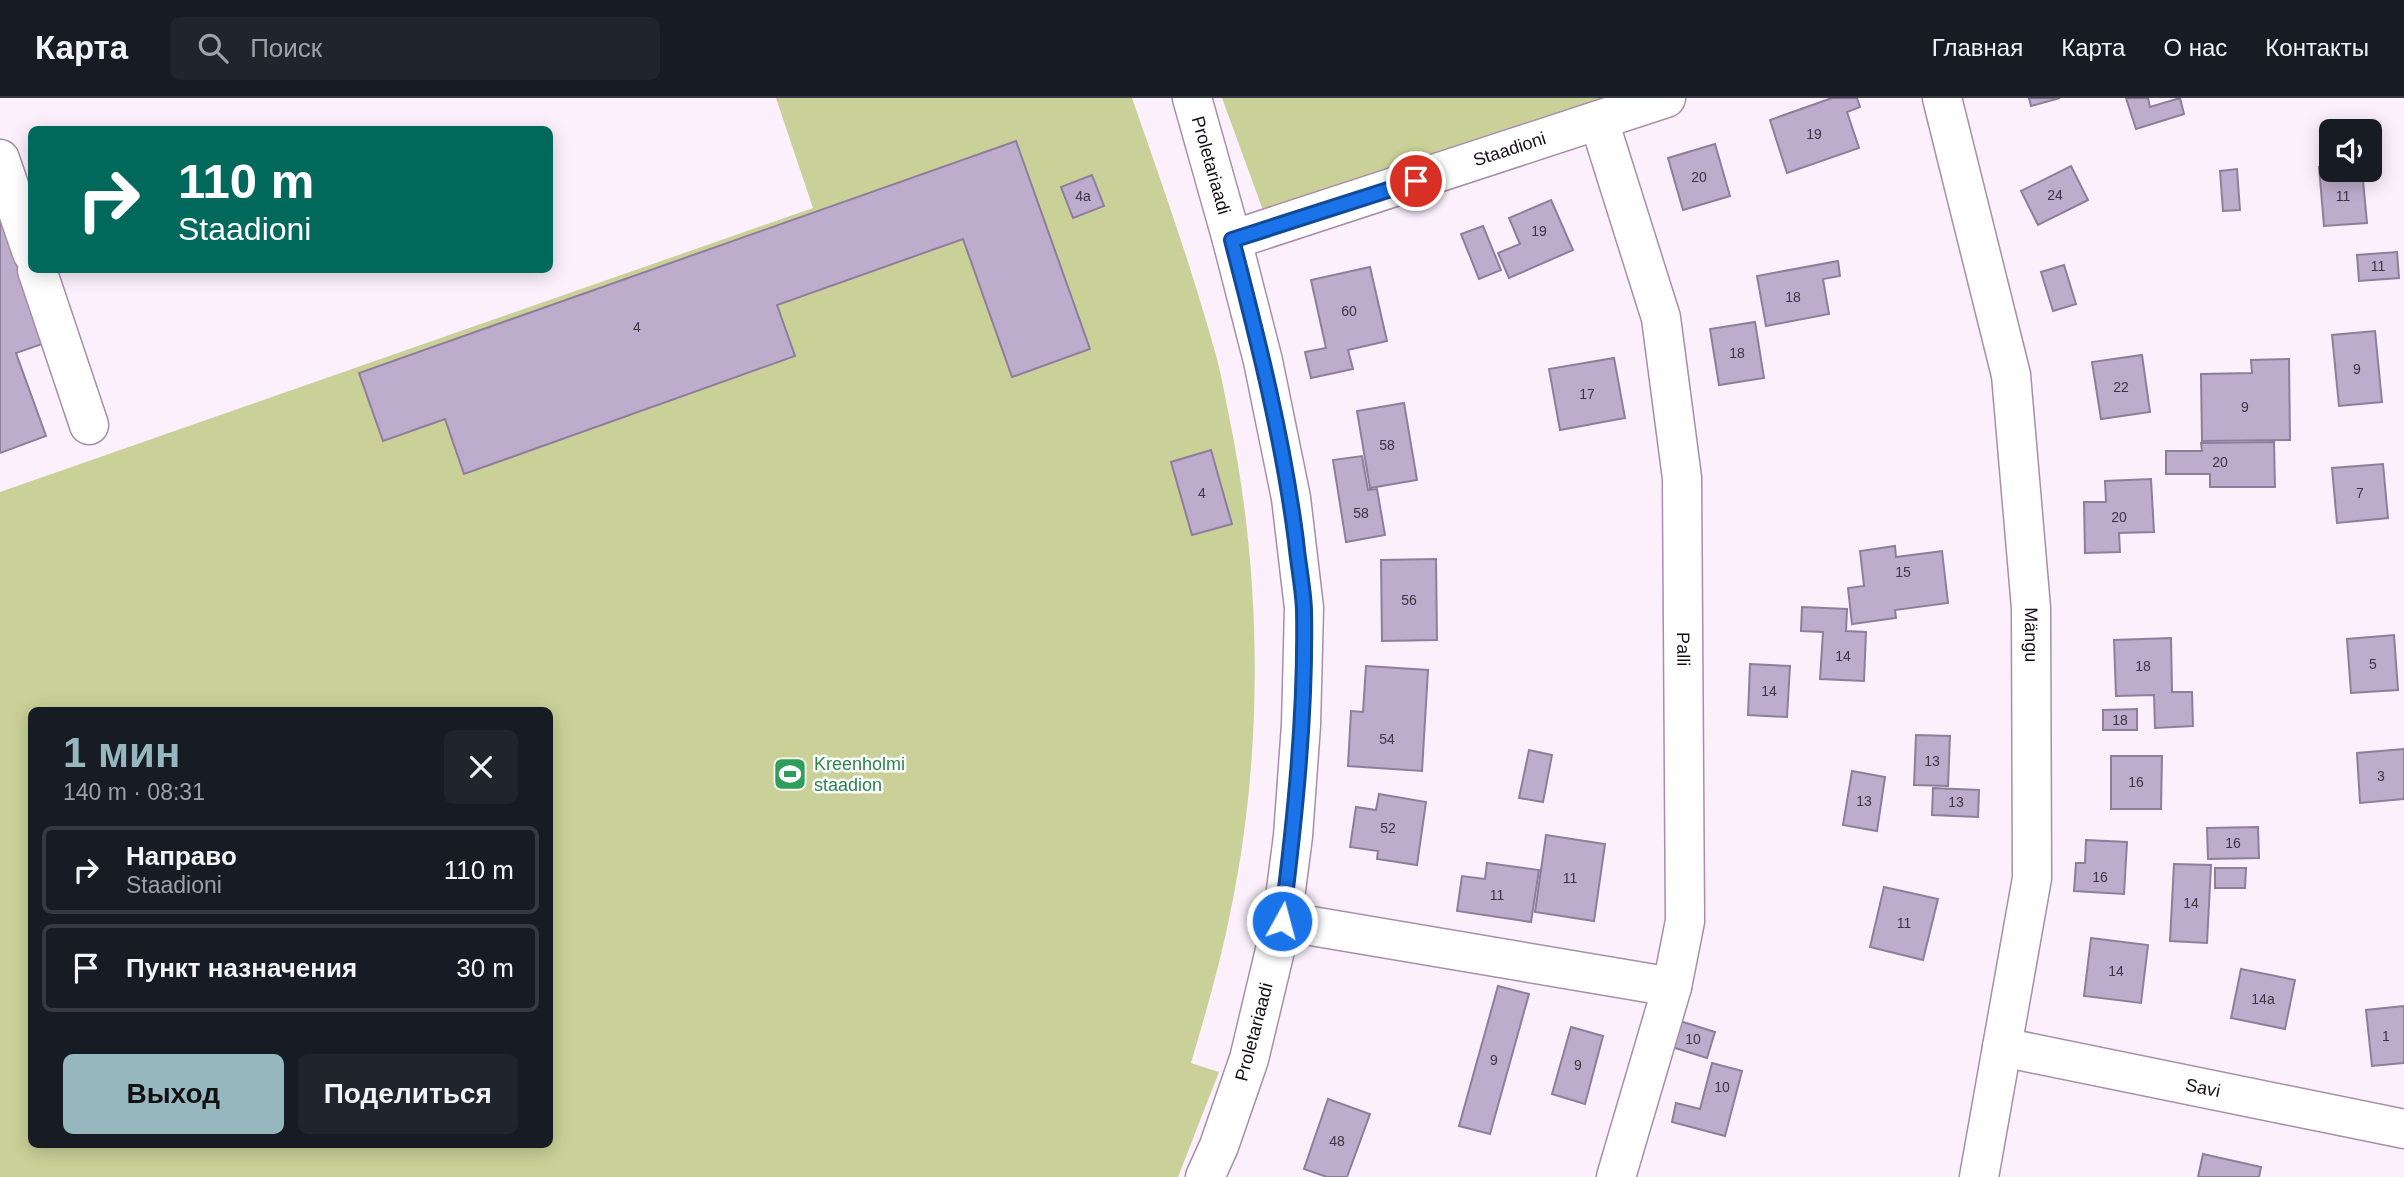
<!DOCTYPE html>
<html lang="ru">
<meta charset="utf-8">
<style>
body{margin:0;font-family:Helvetica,sans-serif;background:#20242c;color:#f1f3f6;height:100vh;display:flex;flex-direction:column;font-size:26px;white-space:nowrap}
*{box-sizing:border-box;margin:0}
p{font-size:23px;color:#9ea1a6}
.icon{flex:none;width:38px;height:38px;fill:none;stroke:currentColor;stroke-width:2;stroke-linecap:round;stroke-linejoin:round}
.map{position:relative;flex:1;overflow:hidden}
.sheet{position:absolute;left:28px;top:609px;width:525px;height:441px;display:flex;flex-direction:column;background:#171b24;border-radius:10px;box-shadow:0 4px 18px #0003}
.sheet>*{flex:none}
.banner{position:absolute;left:28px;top:28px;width:525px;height:147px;border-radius:10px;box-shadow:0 4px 18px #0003;background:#00695c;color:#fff;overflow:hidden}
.fabs{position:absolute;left:2319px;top:21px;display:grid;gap:14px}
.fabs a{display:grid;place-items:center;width:63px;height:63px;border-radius:10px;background:#171b24;box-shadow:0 4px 18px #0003;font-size:35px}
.pin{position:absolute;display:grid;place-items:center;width:60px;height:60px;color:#fff;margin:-30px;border:4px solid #fff;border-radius:50%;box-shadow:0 2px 7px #0007}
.me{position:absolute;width:77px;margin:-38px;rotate:7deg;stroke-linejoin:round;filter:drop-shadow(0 0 5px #0008)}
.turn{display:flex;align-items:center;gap:24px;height:147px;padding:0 35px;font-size:32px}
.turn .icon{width:91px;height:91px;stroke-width:2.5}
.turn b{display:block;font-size:49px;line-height:60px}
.round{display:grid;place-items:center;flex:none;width:74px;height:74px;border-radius:10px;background:#20242c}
.head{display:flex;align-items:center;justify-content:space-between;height:119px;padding:0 35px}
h1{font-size:42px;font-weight:700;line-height:52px;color:#97b7bf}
.button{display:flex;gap:14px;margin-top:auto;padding:14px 35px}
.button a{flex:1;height:80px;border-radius:10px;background:#97b7bf;color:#111;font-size:28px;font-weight:700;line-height:80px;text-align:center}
.button a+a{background:#20242c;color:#f1f3f6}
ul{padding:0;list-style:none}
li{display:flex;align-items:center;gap:21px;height:88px;margin:0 14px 10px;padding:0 21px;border:4px solid #363941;border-radius:10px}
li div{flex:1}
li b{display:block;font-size:26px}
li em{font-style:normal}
header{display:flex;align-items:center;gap:42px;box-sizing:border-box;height:98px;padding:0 35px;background:#171b24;border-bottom:2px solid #363941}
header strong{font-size:33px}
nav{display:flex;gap:38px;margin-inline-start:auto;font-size:24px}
.search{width:490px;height:63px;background:#20242c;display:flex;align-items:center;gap:18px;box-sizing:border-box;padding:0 24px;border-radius:10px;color:#9ea1a6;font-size:26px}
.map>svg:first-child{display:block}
</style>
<header>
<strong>Карта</strong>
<div class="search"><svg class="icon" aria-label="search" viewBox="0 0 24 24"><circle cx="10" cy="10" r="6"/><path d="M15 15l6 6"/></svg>Поиск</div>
<nav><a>Главная</a><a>Карта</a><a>О нас</a><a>Контакты</a></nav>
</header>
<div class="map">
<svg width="2404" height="1079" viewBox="0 0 2404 1079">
<rect width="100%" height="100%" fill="#fbf0fc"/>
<g fill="#c9d198" fill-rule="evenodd">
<path d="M776,0H1132C1162,86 1193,173 1217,261C1222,280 1225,299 1229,318C1262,478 1264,651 1231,811C1221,863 1206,914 1191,965L1219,974L1178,1079H0V394L813,110ZM32,612H550V1046H32Z"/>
<polygon points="1222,0 1609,0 1264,115"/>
</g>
<g fill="#bdaccc" stroke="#8e7e9c" stroke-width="2">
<polygon points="1857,0 1860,9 1847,14 1859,50 1787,75 1770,22 1832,0"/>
<polygon points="2029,0 2060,0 2031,8"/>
<polygon points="2126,0 2148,0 2150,9 2180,0 2184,16 2136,31"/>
<polygon points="1016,43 1090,251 1012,279 963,141 777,207 795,258 464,376 445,321 383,343 359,275"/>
<polygon points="1715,46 1730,98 1683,112 1668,60"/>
<polygon points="2071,68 2088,102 2038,127 2021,93"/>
<polygon points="2331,68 2331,72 2362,72 2367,125 2324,128 2319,69"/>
<polygon points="2237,71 2240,112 2223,113 2220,73"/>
<polygon points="1092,77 1104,108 1073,120 1061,89"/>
<polygon points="1551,102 1573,152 1509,180 1498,155 1520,146 1509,120"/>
<polygon points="0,118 45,245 16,255 46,338 0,355"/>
<polygon points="1483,128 1501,172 1479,181 1461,136"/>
<polygon points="2397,154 2399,180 2359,183 2357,157"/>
<polygon points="1838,163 1840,178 1823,181 1829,216 1766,228 1757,178"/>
<polygon points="2064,167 2076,206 2053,213 2041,174"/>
<polygon points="1370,169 1387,243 1348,252 1353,271 1311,280 1305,254 1326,250 1311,182"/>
<polygon points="1755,224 1764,280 1719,287 1710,231"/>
<polygon points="2375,233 2382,304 2339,308 2332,237"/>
<polygon points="2142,257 2150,314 2101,321 2092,264"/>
<polygon points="1614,260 1625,320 1560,332 1549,271"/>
<polygon points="2289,261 2290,342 2202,343 2201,276 2252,275 2251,262"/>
<polygon points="1404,305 1417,382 1370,390 1357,313"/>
<polygon points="2274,344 2275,389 2210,389 2210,376 2166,376 2166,353 2202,353 2201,345"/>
<polygon points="1211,352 1232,426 1192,437 1171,364"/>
<polygon points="1362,358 1368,392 1377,391 1385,437 1346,444 1333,362"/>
<polygon points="2383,366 2388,420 2337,425 2332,370"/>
<polygon points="2151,381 2154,434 2119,435 2120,454 2085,455 2084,404 2106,404 2105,383"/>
<polygon points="1895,448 1896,459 1942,453 1948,505 1895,512 1896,520 1852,526 1848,490 1864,488 1860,453"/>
<polygon points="1436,461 1437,542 1382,543 1381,462"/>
<polygon points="1802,509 1847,511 1846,533 1866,534 1864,583 1820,581 1823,534 1801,533"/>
<polygon points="2394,537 2398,592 2351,595 2347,541"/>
<polygon points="2171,540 2172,594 2192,594 2193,628 2155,630 2154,597 2116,598 2114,542"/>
<polygon points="1750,566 1790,568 1787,619 1748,617"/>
<polygon points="1366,568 1428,572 1422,673 1348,668 1351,613 1363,614"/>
<polygon points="2137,611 2137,632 2103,632 2103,612"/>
<polygon points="1916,637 1950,638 1948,688 1914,687"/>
<polygon points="2404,651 2404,701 2360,705 2357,655"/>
<polygon points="1529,652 1552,657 1543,704 1519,700"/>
<polygon points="2111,658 2162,658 2161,711 2111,711"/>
<polygon points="1852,673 1885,679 1877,733 1843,727"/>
<polygon points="1933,690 1979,692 1978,719 1932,717"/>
<polygon points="1379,696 1426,704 1417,767 1377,761 1378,753 1350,749 1356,709 1376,712"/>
<polygon points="2258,729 2259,760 2208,761 2207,730"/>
<polygon points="1546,737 1605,746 1594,823 1535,814"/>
<polygon points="2086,742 2127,744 2124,796 2074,793 2076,765 2085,765"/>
<polygon points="1487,765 1539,772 1531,824 1457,813 1462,778 1485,781"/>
<polygon points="2174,766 2211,767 2207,845 2170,843"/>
<polygon points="2215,770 2246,770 2245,790 2215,790"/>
<polygon points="1884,789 1938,801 1923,862 1870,849"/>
<polygon points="2091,840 2148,847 2141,905 2084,898"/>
<polygon points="2241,871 2295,882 2285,931 2231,920"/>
<polygon points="1498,888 1529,896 1490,1036 1459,1028"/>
<polygon points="2404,908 2404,965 2372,968 2366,912"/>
<polygon points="1680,923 1715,934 1707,960 1672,949"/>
<polygon points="1571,929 1603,938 1585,1006 1552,996"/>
<polygon points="1712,965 1742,973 1725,1038 1672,1024 1676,1005 1700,1011"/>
<polygon points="1328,1001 1370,1016 1347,1079 1327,1079 1304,1071"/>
<polygon points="2203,1056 2261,1069 2259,1079 2198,1079"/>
</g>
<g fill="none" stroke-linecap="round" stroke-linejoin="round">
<defs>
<g id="minor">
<path id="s1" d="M1192,0L1232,142L1263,263L1291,400L1304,510L1301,627L1293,738L1282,823L1249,961L1219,1048L1205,1079"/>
<path id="s2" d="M1942,0L2011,277L2031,510L2032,780L1979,1079"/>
<path id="s3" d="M1599,23L1661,220L1682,380L1685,823L1672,889L1616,1079"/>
<polyline points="0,61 32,155"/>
<path id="s4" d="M1232,142L1666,0"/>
<polyline points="37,172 89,327"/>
<polyline points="1282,823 1672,889"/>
<path id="s5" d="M2002,949L2404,1031"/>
</g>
</defs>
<use href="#minor" stroke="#a88ea9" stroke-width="41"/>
<use href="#minor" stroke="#fff" stroke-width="38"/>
</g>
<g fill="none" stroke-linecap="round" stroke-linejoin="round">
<defs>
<path id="route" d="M1282,823C1295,720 1306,615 1304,511C1303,489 1298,465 1296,443C1283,341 1258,242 1232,142L1416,83"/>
</defs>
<use href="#route" stroke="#114b97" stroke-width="18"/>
<use href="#route" stroke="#1a73e8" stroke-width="12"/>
</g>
<defs>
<symbol id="stadium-square" viewBox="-11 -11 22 22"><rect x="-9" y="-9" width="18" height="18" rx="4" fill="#2e9e5b" stroke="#fff"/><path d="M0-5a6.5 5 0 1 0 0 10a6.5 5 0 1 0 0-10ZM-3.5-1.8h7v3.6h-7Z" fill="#fff"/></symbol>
</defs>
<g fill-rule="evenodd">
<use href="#stadium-square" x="771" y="657" width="38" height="38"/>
</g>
<g text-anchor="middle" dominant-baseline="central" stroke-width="5" stroke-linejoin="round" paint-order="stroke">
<g font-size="14" fill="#3f3444">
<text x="1814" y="36">19</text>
<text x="1699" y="79">20</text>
<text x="2055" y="97">24</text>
<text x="1083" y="98">4a</text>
<text x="2343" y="98">11</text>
<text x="1539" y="133">19</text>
<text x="2378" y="168">11</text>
<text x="1793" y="199">18</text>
<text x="1349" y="213">60</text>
<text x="637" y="229">4</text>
<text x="1737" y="255">18</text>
<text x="2357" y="271">9</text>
<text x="2121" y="289">22</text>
<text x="1587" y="296">17</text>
<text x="2245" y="309">9</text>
<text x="1387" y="347">58</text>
<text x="2220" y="364">20</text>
<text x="1202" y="395">4</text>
<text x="2360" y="395">7</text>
<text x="1361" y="415">58</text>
<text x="2119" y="419">20</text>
<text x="1903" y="474">15</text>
<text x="1409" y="502">56</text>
<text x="1843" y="558">14</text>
<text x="2373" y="566">5</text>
<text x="2143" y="568">18</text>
<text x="1769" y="593">14</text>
<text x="2120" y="622">18</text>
<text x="1387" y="641">54</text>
<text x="1932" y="663">13</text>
<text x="2381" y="678">3</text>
<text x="2136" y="684">16</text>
<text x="1864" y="703">13</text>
<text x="1956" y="704">13</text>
<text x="1388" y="730">52</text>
<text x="2233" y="745">16</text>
<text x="2100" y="779">16</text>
<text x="1570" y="780">11</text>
<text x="1497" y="797">11</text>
<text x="2191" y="805">14</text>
<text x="1904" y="825">11</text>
<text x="2116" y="873">14</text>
<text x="2263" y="901">14a</text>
<text x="2386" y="938">1</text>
<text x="1693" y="941">10</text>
<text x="1494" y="962">9</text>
<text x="1578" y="967">9</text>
<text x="1722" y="989">10</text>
<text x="1337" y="1043">48</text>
</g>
<g font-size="18" fill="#150c16" stroke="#fff">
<text stroke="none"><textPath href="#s4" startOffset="292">Staadioni</textPath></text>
<text stroke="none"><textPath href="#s1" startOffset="70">Proletariaadi</textPath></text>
<text stroke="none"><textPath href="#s2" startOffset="546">Mängu</textPath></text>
<text stroke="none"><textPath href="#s3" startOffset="539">Palli</textPath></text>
<text transform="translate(1254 934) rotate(-75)">Proletariaadi</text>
<text stroke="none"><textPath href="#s5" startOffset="205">Savi</textPath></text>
</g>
<g font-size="18" fill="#27864d" stroke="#fff" text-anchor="start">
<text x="814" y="666">Kreenholmi<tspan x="814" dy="21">staadion</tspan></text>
</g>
</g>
</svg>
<div class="fabs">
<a><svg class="icon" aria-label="sound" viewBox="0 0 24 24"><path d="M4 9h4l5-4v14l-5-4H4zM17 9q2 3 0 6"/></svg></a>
</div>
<div class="pin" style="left:1416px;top:83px;background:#d93025"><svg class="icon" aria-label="arrive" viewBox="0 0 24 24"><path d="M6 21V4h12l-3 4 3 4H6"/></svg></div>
<svg class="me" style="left:1282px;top:823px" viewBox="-20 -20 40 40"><circle r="17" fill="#1a73e8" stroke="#fff" stroke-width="3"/><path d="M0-11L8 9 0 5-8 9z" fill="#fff"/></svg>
<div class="banner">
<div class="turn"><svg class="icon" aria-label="right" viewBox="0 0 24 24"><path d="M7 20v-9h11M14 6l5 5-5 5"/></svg><div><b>110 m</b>Staadioni</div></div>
</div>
<section class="sheet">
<div class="head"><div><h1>1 мин</h1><p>140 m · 08:31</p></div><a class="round"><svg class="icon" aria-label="close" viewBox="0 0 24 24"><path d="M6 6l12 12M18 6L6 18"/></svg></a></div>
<ul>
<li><svg class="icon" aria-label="right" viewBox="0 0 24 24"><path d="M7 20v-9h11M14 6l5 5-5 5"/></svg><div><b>Направо</b><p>Staadioni</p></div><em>110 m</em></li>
<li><svg class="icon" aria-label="arrive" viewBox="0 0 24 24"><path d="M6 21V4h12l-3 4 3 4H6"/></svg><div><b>Пункт назначения</b></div><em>30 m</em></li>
</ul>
<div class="button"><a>Выход</a><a>Поделиться</a></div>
</section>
</div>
